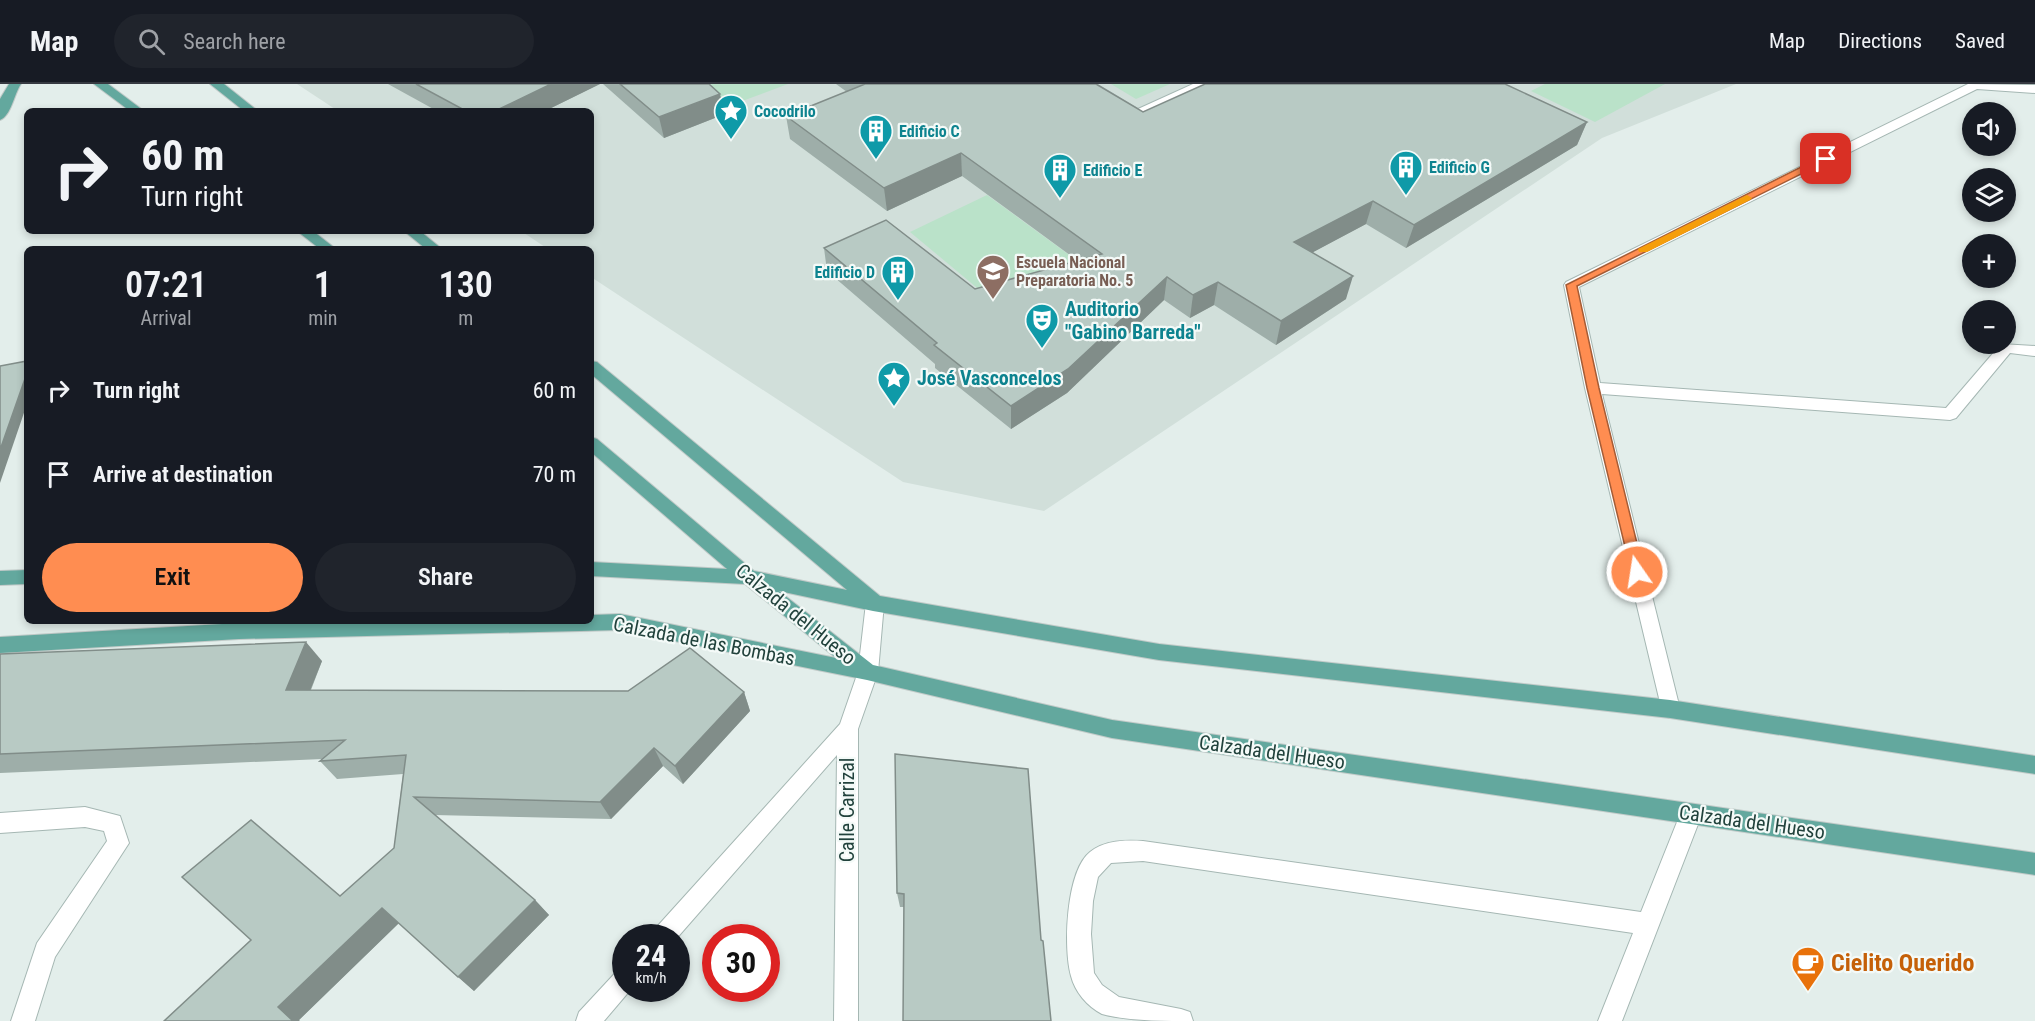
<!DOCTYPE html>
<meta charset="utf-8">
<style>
body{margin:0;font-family:"Roboto Condensed",sans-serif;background:#20242c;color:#f1f3f6;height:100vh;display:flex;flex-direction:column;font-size:22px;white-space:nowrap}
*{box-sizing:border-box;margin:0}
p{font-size:20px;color:#9ea1a6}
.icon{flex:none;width:33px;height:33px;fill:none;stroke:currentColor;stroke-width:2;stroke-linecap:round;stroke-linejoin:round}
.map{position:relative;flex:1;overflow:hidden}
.drawer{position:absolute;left:24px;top:162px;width:570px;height:378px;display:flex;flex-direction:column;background:#171b24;border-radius:9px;box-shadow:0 3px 9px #0003}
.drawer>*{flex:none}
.top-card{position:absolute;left:24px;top:24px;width:570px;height:126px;border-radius:9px;box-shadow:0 3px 9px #0003;background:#171b24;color:#f1f3f6;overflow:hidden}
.controls{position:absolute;left:1962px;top:18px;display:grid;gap:12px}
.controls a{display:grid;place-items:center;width:54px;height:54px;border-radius:50%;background:#171b24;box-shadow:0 3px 9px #0003;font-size:30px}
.speed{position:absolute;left:612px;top:840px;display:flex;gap:12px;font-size:30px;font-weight:700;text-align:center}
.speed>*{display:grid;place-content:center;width:78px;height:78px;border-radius:50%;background:#171b24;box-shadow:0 3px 9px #0003;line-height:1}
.speed small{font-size:15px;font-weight:400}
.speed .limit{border:9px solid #d22;background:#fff;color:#111}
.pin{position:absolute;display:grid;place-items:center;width:51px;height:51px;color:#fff;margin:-26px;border-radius:12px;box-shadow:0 3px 9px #0006}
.me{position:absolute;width:66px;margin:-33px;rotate:347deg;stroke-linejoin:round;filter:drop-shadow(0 0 4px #0008)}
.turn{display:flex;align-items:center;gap:21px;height:126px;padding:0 18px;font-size:27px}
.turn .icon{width:78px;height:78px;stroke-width:2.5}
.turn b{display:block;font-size:42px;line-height:51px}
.eta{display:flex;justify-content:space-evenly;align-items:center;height:102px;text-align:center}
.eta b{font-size:36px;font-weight:600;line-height:42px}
.action{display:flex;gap:12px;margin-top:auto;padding:12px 18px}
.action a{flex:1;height:69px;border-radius:36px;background:#ff8d51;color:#111;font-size:24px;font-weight:600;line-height:69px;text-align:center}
.action a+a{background:#20242c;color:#f1f3f6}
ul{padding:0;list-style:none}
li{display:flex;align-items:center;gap:18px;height:84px;padding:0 18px}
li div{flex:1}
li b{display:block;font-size:22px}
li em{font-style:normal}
header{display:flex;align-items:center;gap:36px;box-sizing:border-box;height:84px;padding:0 30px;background:#171b24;border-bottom:2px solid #363941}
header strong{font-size:28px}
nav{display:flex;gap:33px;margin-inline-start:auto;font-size:21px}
.search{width:420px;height:54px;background:#20242c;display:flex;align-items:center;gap:15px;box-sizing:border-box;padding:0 21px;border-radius:33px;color:#9ea1a6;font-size:22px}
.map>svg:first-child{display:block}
</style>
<header>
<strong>Map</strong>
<div class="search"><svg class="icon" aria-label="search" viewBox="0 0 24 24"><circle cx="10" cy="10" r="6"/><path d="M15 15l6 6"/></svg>Search here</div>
<nav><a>Map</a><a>Directions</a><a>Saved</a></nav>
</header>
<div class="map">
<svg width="2035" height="937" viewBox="0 0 2035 937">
<rect width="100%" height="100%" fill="#e3eeeb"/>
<polygon fill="#d1dfda" points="297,0 1736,0 1602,54 1044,427 903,398 591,193 591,165 548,165 521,147 591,147 591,27 338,27"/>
<g fill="#bae2c9">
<polygon points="700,0 788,0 729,22"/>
<polygon points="1111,0 1170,0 1136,15"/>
<polygon points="1545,0 1665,0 1595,38 1531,7"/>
<polygon points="987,111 1094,189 994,218 910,148"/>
</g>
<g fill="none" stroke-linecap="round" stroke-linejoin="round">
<defs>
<g id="minor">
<polygon points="1082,0 1096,0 1138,25 1193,0 1209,0 1137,34"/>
<polygon points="1968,0 2035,1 2035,9 1977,5 1579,203 1600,299 1946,324 2001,260 2035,262 2035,272 2010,269 1956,334 1950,336 1602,310 1680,625 1677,631 1670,634 1663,631 1585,304 1564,201 1566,198"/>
<polygon points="875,511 882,514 884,519 878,588 858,645 858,937 834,937 837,671 676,855 651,854 654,846 840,640 858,588 866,519 868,514"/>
<path d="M1691,720L1699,723L1702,730L1622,937H1598L1633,849L1143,777L1111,779L1098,793L1093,817L1091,850L1094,889L1102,901L1119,913L1181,925L1190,928L1193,937C1164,937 1128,937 1102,930C1087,922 1075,908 1071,892C1063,864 1066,787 1090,768C1105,756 1125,756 1143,757L1641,828L1683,723Z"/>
<polygon points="85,723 120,732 129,759 55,873 35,937 11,937 37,859 107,757 104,747 85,743 0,749 0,729"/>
<polygon points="626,882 626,904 632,904 604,937 576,937 579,928 618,886"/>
</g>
<g id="major">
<path d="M9,0H21C14,10 11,32 0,36V15Z"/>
<polygon points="94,0 108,0 144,27 130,27"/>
<polygon points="210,0 224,0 258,27 244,27"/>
<polygon points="297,147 313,147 336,165 320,165"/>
<polygon points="404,147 420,147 442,165 426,165"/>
<polygon points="591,277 597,278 880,512 1159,560 1670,616 2035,672 2035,690 1670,634 1159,576 873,527 779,507 873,581 1112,636 2035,769 2035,791 1112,654 867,596 620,546 239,555 0,569 0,553 239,539 591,537 591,531 620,530 836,574 745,500 591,492 591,478 727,485 591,368 591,353 597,355 754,487 847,506 591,290"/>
<polygon points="27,486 27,500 0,501 0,487"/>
</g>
</defs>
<use href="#minor" stroke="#a5b7b3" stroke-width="2"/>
<use href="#major" stroke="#c1cac8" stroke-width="2"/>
<use href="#minor" fill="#fff" fill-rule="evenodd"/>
<use href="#major" fill="#63a89e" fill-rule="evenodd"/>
</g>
<g fill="#9eaea9">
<polygon points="388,0 600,0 545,27 437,27"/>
<polygon points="603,0 709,0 725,30 664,54"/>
<polygon points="836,0 1096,0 1143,28 1587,38 1577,61 1406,164 1366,140 1313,168 1346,215 1276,261 1214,221 1190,234 1164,216 1067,309 1011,345 935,284 935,280 827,187 824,164 975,205 1078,177 962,92 887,127 790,55 786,32 847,8"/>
<polygon points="0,570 322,577 311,606 744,608 750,627 683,700 663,682 611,735 434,731 535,816 549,831 474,907 399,839 299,936 164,937 341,812 394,764 403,690 337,695 320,677 322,675 0,689"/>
<polygon points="1028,685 904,823 900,823 897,809"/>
</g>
<g fill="#818d89">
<polygon points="551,0 600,0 545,27 495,27"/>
<polygon points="720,10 725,30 664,54 659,33"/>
<polygon points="1587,38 1577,61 1406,164 1414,141"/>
<polygon points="961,69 962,92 887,127 884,104"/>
<polygon points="1373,117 1366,140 1289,181 1294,158"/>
<polygon points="1353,192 1346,215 1276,261 1281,237"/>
<polygon points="1167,193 1164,216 1067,309 1011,345 1011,322"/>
<polygon points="1218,198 1214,221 1190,234 1193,211"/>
<polygon points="27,289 27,320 0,399 0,366"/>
<polygon points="306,558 322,577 303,624 286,606"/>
<polygon points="744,608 750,627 683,700 675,682"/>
<polygon points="654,664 663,682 611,735 600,718"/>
<polygon points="535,816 549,831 474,907 458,893"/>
<polygon points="382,824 399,839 299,936 300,937 293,937 278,923"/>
</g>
<g fill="#b8cac4" stroke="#818d89" stroke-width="1.5">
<polygon points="416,0 551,0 495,27 466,27"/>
<polygon points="620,0 709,0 720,10 659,33"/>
<polygon points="865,0 1096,0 1143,28 1205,0 1505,0 1587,38 1414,141 1373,117 1294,158 1353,192 1281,237 1218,198 1193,211 1167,193 1068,285 1011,322 934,261 937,259 824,164 886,136 975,205 1102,170 961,69 884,104 786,32"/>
<polygon points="27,277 27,289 0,366 0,282"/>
<polygon points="306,558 286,606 628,607 690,564 744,608 675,682 654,664 600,718 414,713 535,816 458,893 382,824 278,923 293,937 164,937 251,856 182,793 251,736 340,812 394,764 406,671 320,677 345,656 0,670 0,570"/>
<polygon points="895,670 1028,685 1041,856 1043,857 1051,937 903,937 904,810 897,809"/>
</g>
<polygon fill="#ff8d51" stroke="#a65c35" stroke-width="1.5" points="1823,72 1831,75 1577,202 1599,304 1644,488 1642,492 1632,492 1587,304 1566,201"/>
<polygon fill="#f59e0b" points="1747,111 1752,114 1750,116 1647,168 1639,168 1638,165"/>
<defs>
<symbol id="sight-pin" viewBox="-11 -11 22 30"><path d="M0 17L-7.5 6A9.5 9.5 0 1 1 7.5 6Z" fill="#0f9aa8" stroke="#f4faf8"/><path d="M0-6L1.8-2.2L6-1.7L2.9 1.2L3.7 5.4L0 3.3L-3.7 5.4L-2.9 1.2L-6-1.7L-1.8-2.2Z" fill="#fff"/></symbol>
<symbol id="building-pin" viewBox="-11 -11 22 30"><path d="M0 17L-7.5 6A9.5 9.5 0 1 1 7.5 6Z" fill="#0f9aa8" stroke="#f4faf8"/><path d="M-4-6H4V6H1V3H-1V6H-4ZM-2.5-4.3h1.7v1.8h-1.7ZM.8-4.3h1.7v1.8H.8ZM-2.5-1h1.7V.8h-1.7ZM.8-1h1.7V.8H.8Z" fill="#fff"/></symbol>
<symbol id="school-pin" viewBox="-11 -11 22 30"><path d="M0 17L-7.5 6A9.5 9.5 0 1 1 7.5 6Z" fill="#8d6e63" stroke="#f4faf8"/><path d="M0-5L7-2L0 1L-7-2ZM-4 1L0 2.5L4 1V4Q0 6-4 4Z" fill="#fff"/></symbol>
<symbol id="theatre-pin" viewBox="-11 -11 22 30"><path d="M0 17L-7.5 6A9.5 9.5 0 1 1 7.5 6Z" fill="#0f9aa8" stroke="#f4faf8"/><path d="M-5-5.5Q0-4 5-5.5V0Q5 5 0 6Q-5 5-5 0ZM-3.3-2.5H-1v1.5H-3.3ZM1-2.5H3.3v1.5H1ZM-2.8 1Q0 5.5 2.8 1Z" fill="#fff"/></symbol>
<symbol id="cafe-pin" viewBox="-11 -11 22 30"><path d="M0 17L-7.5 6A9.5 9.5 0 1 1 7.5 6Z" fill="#e8710a" stroke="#f4faf8"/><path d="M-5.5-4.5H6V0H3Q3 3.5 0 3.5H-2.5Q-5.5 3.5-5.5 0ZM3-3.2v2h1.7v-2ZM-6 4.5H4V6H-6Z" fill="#fff"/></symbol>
</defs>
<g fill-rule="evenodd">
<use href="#sight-pin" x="712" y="8" width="38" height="52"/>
<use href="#building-pin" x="857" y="28" width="38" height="52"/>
<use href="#building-pin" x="1387" y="64" width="38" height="52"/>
<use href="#building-pin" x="1041" y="67" width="38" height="52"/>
<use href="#school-pin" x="974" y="168" width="38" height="52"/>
<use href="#building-pin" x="879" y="169" width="38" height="52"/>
<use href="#theatre-pin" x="1023" y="217" width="38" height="52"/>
<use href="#sight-pin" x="875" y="275" width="38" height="52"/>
<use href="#cafe-pin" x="1789" y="860" width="38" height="52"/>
</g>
<g text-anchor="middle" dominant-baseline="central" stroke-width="4.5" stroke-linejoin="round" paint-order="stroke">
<g font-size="16" font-weight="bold" fill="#0d838f" stroke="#f4faf8" text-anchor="start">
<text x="754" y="27">Cocodrilo</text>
<text x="899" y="47">Edificio C</text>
<text x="1429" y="83">Edificio G</text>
<text x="1083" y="86">Edificio E</text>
<text x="875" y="188" text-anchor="end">Edificio D</text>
</g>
<g font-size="16" font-weight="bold" fill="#785e54" stroke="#f4faf8" text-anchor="start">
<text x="1016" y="178">Escuela Nacional<tspan x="1016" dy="18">Preparatoria No. 5</tspan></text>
</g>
<g font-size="20" font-weight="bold" fill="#0d838f" stroke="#f4faf8" text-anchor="start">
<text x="1065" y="225">Auditorio<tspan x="1065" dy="23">"Gabino Barreda"</tspan></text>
<text x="917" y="294">José Vasconcelos</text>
</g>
<g font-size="20" fill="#21423c" stroke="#f4faf8">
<text transform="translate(796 530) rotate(39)">Calzada del Hueso</text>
<text transform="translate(704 557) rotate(11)">Calzada de las Bombas</text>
<text transform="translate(1272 668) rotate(8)">Calzada del Hueso</text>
<text transform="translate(847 726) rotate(-90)">Calle Carrizal</text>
<text transform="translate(1752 738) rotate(8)">Calzada del Hueso</text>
</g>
<g font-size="24" font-weight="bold" fill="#c56008" stroke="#f4faf8" text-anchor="start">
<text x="1831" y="879">Cielito Querido</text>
</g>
</g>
</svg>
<div class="controls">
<a><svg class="icon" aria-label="sound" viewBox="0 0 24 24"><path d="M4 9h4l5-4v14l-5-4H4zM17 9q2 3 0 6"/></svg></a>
<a><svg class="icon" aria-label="layers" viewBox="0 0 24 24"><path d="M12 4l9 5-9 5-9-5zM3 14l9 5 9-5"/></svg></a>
<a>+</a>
<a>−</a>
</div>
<div class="speed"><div>24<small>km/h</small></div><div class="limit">30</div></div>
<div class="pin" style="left:1826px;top:75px;background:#d93025"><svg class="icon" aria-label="arrive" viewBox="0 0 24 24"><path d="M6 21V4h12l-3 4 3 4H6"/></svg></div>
<svg class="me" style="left:1637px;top:488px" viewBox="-20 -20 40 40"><circle r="17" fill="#ff8d51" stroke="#fff" stroke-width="3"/><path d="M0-11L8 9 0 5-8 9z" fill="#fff"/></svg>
<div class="top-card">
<div class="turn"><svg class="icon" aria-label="right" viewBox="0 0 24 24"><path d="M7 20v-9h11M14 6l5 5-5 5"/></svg><div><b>60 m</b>Turn right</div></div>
</div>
<section class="drawer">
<div class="eta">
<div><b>07:21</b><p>Arrival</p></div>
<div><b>1</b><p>min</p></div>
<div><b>130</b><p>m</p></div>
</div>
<ul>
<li><svg class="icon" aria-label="right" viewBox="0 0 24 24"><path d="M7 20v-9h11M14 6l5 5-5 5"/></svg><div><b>Turn right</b></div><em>60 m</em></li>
<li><svg class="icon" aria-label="arrive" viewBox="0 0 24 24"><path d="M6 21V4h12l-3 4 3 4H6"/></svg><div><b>Arrive at destination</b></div><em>70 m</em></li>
</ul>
<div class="action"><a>Exit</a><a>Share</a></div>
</section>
</div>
